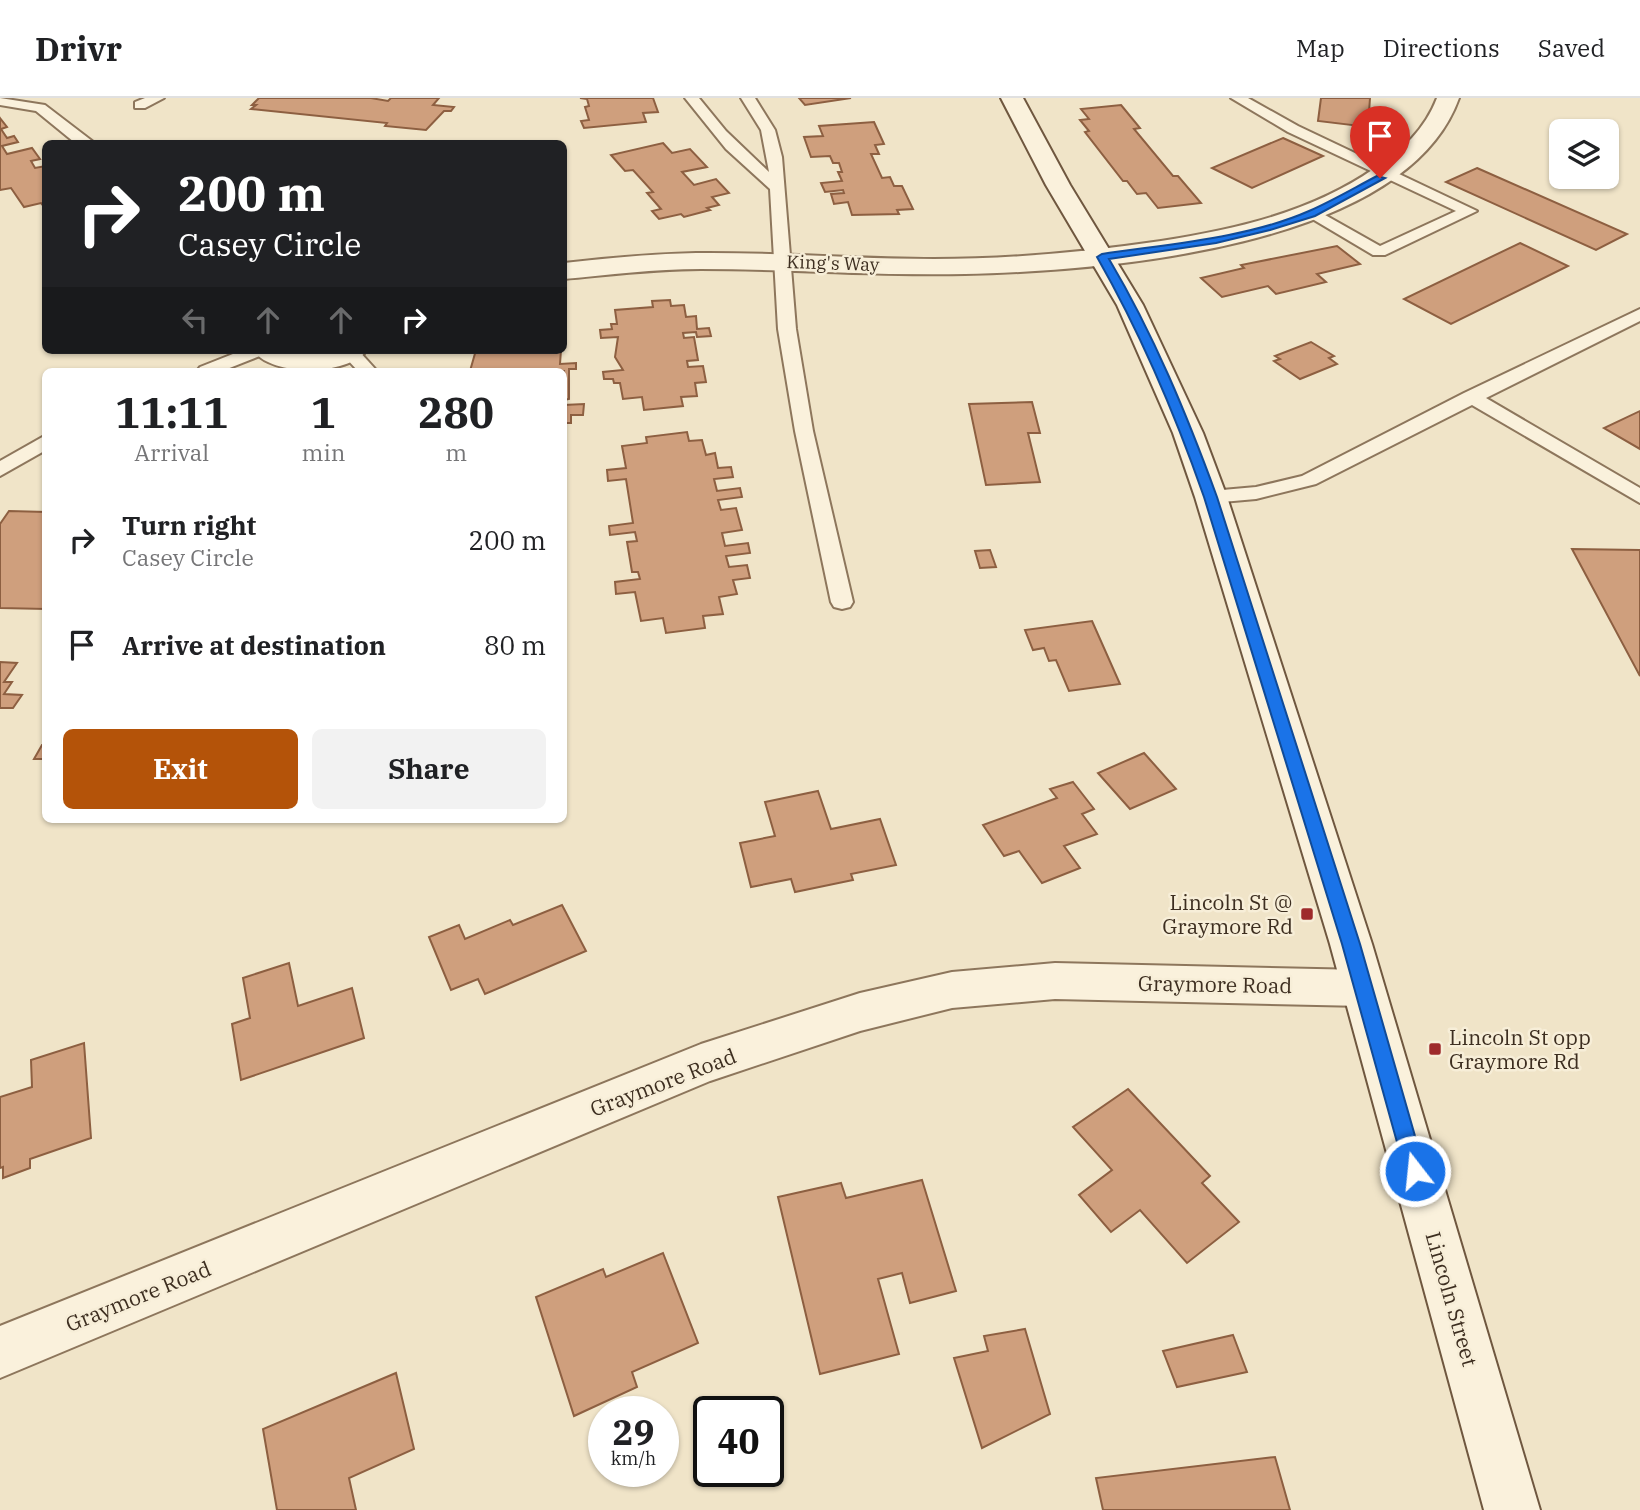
<!DOCTYPE html>
<style>
body{margin:0;font-family:"IBM Plex Serif",serif;background:#f2f2f2;color:#202124;height:100vh;display:flex;flex-direction:column;font-size:26px;white-space:nowrap}
*{box-sizing:border-box;margin:0}
p{font-size:23px;color:#757577}
.icon{flex:none;width:38px;height:38px;fill:none;stroke:currentColor;stroke-width:2;stroke-linecap:round;stroke-linejoin:round}
.map{position:relative;flex:1;overflow:hidden}
.details{position:absolute;left:42px;top:270px;width:525px;height:455px;display:flex;flex-direction:column;background:#fff;border-radius:10px;box-shadow:0 2px 5px #0004}
.details>*{flex:none}
.hud{position:absolute;left:42px;top:42px;width:525px;height:214px;border-radius:10px;box-shadow:0 2px 5px #0004;background:#202124;color:#fff;overflow:hidden}
.controls{position:absolute;left:1549px;top:21px;display:grid;gap:14px}
.controls a{display:grid;place-items:center;width:70px;height:70px;border-radius:10px;background:#fff;box-shadow:0 2px 5px #0004;font-size:35px}
.speed{position:absolute;left:588px;top:1298px;display:flex;gap:14px;font-size:35px;font-weight:700;text-align:center}
.speed>*{display:grid;place-content:center;width:91px;height:91px;border-radius:50%;background:#fff;box-shadow:0 2px 5px #0004;line-height:1}
.speed small{font-size:18px;font-weight:400}
.speed .limit{border:4px solid #111;border-radius:10px;background:#fff;color:#111}
.pin{position:absolute;display:grid;place-items:center;width:60px;height:60px;color:#fff;margin:-72px -30px;border-radius:50% 50% 50% 0;rotate:-45deg;box-shadow:0 0 7px #0007}
.pin .icon{rotate:45deg}
.me{position:absolute;width:77px;margin:-38px;rotate:344deg;stroke-linejoin:round;filter:drop-shadow(0 0 5px #0008)}
.turn{display:flex;align-items:center;gap:24px;height:147px;padding:0 21px;font-size:32px}
.turn .icon{width:91px;height:91px;stroke-width:2.5}
.turn b{display:block;font-size:49px;line-height:60px}
.lanes{display:flex;align-items:center;height:66px;padding:0 21px;background:#0003;justify-content:center;gap:35px;direction:ltr}
.lanes .off{opacity:.35}
.eta{display:flex;justify-content:space-evenly;align-items:center;height:119px;text-align:center}
.eta b{font-size:42px;font-weight:700;line-height:49px}
.button{display:flex;gap:14px;margin-top:auto;padding:14px 21px}
.button a{flex:1;height:80px;border-radius:10px;background:#b45309;color:#fff;font-size:28px;font-weight:700;line-height:80px;text-align:center}
.button a+a{background:#f2f2f2;color:#202124}
ul{padding:0;list-style:none}
li{display:flex;align-items:center;gap:21px;height:105px;padding:0 21px}
li div{flex:1}
li b{display:block;font-size:26px}
li em{font-style:normal}
header{display:flex;align-items:center;gap:42px;box-sizing:border-box;height:98px;padding:0 35px;background:#fff;border-bottom:2px solid #e0e0e0}
header strong{font-size:33px}
nav{display:flex;gap:38px;margin-inline-start:auto;font-size:24px}
.map>svg:first-child{display:block}
</style>
<header>
<strong>Drivr</strong>
<nav><a>Map</a><a>Directions</a><a>Saved</a></nav>
</header>
<div class="map">
<svg width="1640" height="1412" viewBox="0 0 1640 1412">
<rect width="100%" height="100%" fill="#f0e4c8"/>
<g fill="#cf9f7d" stroke="#8d5f41" stroke-width="2">
<polygon points="259,0 371,0 388,3 391,0 439,0 433,7 454,9 451,13 444,13 426,32 385,28 387,25 251,11 256,7 252,7"/>
<polygon points="580,0 653,0 658,14 643,15 646,24 584,30 581,23 589,22 585,9 589,8 587,1"/>
<polygon points="799,0 851,0 805,7"/>
<polygon points="1321,0 1370,0 1368,29 1318,23"/>
<polygon points="1121,7 1140,30 1134,31 1173,78 1178,78 1201,105 1158,110 1146,95 1137,96 1127,83 1123,83 1085,34 1089,33 1080,22 1089,21 1081,11"/>
<polygon points="0,20 7,29 1,31 7,40 14,38 18,44 2,48 7,56 32,50 40,61 31,63 35,70 46,68 46,111 41,105 24,109 11,90 0,92"/>
<polygon points="874,24 884,46 875,47 879,56 871,56 882,80 890,79 894,88 902,88 913,111 897,112 899,116 852,117 848,104 834,106 831,96 844,95 843,92 825,94 821,85 842,83 838,74 842,74 839,65 833,65 830,58 811,59 804,39 823,38 819,28"/>
<polygon points="1283,40 1323,58 1252,90 1212,70"/>
<polygon points="663,45 672,55 690,51 707,69 682,74 694,87 716,81 729,95 712,99 719,107 707,110 710,112 684,119 681,116 659,121 652,113 661,111 647,95 653,94 633,72 625,73 611,57"/>
<polygon points="1477,70 1627,136 1596,152 1446,84"/>
<polygon points="1520,145 1568,168 1451,226 1404,201"/>
<polygon points="1337,148 1360,166 1317,176 1326,184 1276,196 1268,188 1222,199 1201,180 1244,170 1241,167"/>
<polygon points="670,202 671,208 684,207 686,219 696,218 697,231 709,230 711,238 697,239 696,234 683,235 684,240 694,239 698,262 687,263 688,269 703,268 706,284 695,285 697,298 681,299 683,308 644,312 642,299 623,301 620,285 614,285 613,281 604,281 603,274 623,272 615,259 618,239 601,240 600,232 612,231 611,226 617,226 615,212 653,209 652,203"/>
<polygon points="1311,244 1334,258 1329,260 1337,266 1300,281 1274,263 1280,261 1275,258"/>
<polygon points="476,252 561,252 560,266 576,265 576,271 569,271 569,301 564,302 564,273 470,273"/>
<polygon points="1032,304 1040,335 1028,335 1040,384 986,387 969,306"/>
<polygon points="584,306 583,317 571,317 571,325 565,325 564,343 564,307"/>
<polygon points="1640,313 1640,351 1604,330"/>
<polygon points="687,334 689,343 702,342 706,357 715,355 718,370 731,369 733,379 714,381 717,393 740,390 742,399 718,402 721,412 736,410 742,432 722,435 725,448 748,445 750,455 726,458 729,469 747,467 750,480 733,482 737,496 719,499 723,516 703,518 705,530 666,535 663,520 641,523 635,494 616,496 615,484 640,481 638,474 632,474 627,444 637,443 635,434 610,437 609,428 633,425 626,381 608,383 607,372 626,370 622,348 647,345 646,339"/>
<polygon points="9,413 46,414 46,511 0,510 0,426"/>
<polygon points="1572,451 1640,452 1640,578"/>
<polygon points="990,452 996,469 980,470 975,453"/>
<polygon points="1092,523 1120,586 1069,593 1056,562 1049,563 1044,550 1033,552 1025,532"/>
<polygon points="0,564 17,565 4,584 12,584 4,596 22,597 13,610 0,610"/>
<polygon points="42,647 46,647 46,661 34,661"/>
<polygon points="1144,655 1176,691 1130,711 1098,675"/>
<polygon points="1073,684 1094,711 1082,716 1097,736 1064,748 1080,770 1042,785 1019,753 1004,758 983,727 1057,700 1050,691"/>
<polygon points="818,693 831,731 880,721 896,767 851,776 853,782 795,794 791,781 751,789 740,745 775,738 765,704"/>
<polygon points="562,807 586,853 485,896 478,881 451,892 429,839 459,827 465,841 510,822 513,827"/>
<polygon points="289,865 298,908 352,890 364,940 241,982 232,926 250,920 243,880"/>
<polygon points="84,945 91,1040 30,1061 30,1070 3,1080 3,1069 0,1070 0,999 32,989 31,962"/>
<polygon points="1128,991 1210,1078 1202,1085 1239,1124 1187,1165 1140,1112 1111,1134 1079,1097 1112,1072 1073,1029"/>
<polygon points="922,1082 956,1193 910,1205 902,1175 878,1181 899,1256 820,1276 778,1099 841,1085 846,1100"/>
<polygon points="663,1155 698,1245 632,1274 637,1289 574,1318 536,1199 603,1171 606,1179"/>
<polygon points="1025,1231 1050,1316 982,1350 954,1260 988,1253 984,1238"/>
<polygon points="1233,1237 1247,1274 1177,1289 1163,1253"/>
<polygon points="396,1275 414,1351 349,1380 356,1412 277,1412 263,1331"/>
<polygon points="1275,1359 1290,1412 1103,1412 1096,1380"/>
</g>
<g fill="none" stroke-linecap="round" stroke-linejoin="round">
<defs>
<g id="lane">
<polygon points="0,0 45,7 96,46 74,44 36,13 0,7"/>
<polygon points="145,0 164,0 145,10 135,10 135,4"/>
<polygon points="685,0 699,0 726,33 769,74 761,32 741,0 755,0 775,32 782,59 796,231 813,333 853,504 850,509 842,511 834,509 831,504 795,333 778,231 770,91 726,51"/>
<polygon points="1231,0 1248,0 1298,28 1477,113 1385,157 1373,157 1304,116 1312,111 1318,113 1380,148 1456,113 1288,34"/>
<polygon points="1640,211 1640,223 1486,300 1640,390 1640,405 1472,307 1316,386 1256,401 1211,405 1204,403 1201,399 1204,395 1211,393 1256,389 1302,378 1464,295"/>
<polygon points="243,252 268,252 265,256 222,273 197,273 200,269"/>
<polygon points="343,252 358,252 377,273 358,273 344,258"/>
<polygon points="46,337 46,352 0,378 0,363"/>
</g>
<g id="street">
<path d="M1437,0H1459C1405,151 1101,173 965,176C877,178 789,171 701,171C654,171 609,177 564,181V165C607,160 651,156 696,155C775,154 855,161 934,161C1010,161 1086,154 1161,143C1237,131 1312,114 1375,70C1403,52 1425,31 1437,0Z"/>
<path d="M253,252L310,255L329,252H367C349,278 271,279 253,252Z"/>
<polygon points="1055,865 1363,872 1378,877 1384,890 1378,903 1363,908 1055,901 952,910 860,933 710,983 0,1280 0,1228 701,946 860,895 952,874"/>
</g>
<polygon id="secondary" points="1001,0 1023,0 1070,87 1143,207 1203,335 1227,399 1372,846 1540,1412 1484,1412 1330,846 1195,399 1173,335 1117,207 1046,87"/>
</defs>
<use href="#lane" stroke="#8d765c" stroke-width="4"/>
<use href="#street" stroke="#8d765c" stroke-width="4"/>
<use href="#secondary" stroke="#6f573f" stroke-width="4"/>
<use href="#lane" fill="#faf1dc" fill-rule="evenodd"/>
<use href="#street" fill="#faf1dc" fill-rule="evenodd"/>
<use href="#secondary" fill="#faf1dc" fill-rule="evenodd"/>
</g>
<path fill="#1a73e8" stroke="#114b97" stroke-width="2" d="M1377,78L1385,80L1315,118L1270,132L1216,145L1109,161C1154,237 1187,317 1217,399L1360,846L1425,1073L1422,1079L1415,1082L1408,1079L1405,1073L1342,846L1204,399C1175,316 1141,236 1097,159L1102,156C1168,146 1248,140 1309,113C1332,103 1354,90 1377,78Z"/>
<g fill="#9e2a2b" stroke="#f7eed8" stroke-width="2.5">
<rect x="1300" y="809" width="14" height="14" rx="3.5"/>
<rect x="1428" y="944" width="14" height="14" rx="3.5"/>
</g>
<g text-anchor="middle" dominant-baseline="central" stroke-width="5" stroke-linejoin="round" paint-order="stroke">
<g font-size="18" fill="#3d2e20" stroke="#f7eed8">
<text transform="translate(833 165) rotate(2)">King's Way</text>
</g>
<g font-size="21" fill="#3d2e20" stroke="#f7eed8" text-anchor="end">
<text x="1293" y="804">Lincoln St @<tspan x="1293" dy="24">Graymore Rd</tspan></text>
<text x="1449" y="939" text-anchor="start">Lincoln St opp<tspan x="1449" dy="24">Graymore Rd</tspan></text>
</g>
<g font-size="21" fill="#3d2e20" stroke="#f7eed8">
<text transform="translate(1215 886) rotate(1)">Graymore Road</text>
<text transform="translate(663 984) rotate(-21)">Graymore Road</text>
<text transform="translate(138 1198) rotate(-22)">Graymore Road</text>
<text transform="translate(1452 1201) rotate(74)">Lincoln Street</text>
</g>
</g>
</svg>
<div class="controls">
<a><svg class="icon" aria-label="layers" viewBox="0 0 24 24"><path d="M12 4l9 5-9 5-9-5zM3 14l9 5 9-5"/></svg></a>
</div>
<div class="speed"><div>29<small>km/h</small></div><div class="limit">40</div></div>
<div class="pin" style="left:1380px;top:80px;background:#d93025"><svg class="icon" aria-label="arrive" viewBox="0 0 24 24"><path d="M6 21V4h12l-3 4 3 4H6"/></svg></div>
<svg class="me" style="left:1415px;top:1073px" viewBox="-20 -20 40 40"><circle r="17" fill="#1a73e8" stroke="#fff" stroke-width="3"/><path d="M0-11L8 9 0 5-8 9z" fill="#fff"/></svg>
<div class="hud">
<div class="turn"><svg class="icon" aria-label="right" viewBox="0 0 24 24"><path d="M7 20v-9h11M14 6l5 5-5 5"/></svg><div><b>200 m</b>Casey Circle</div></div>
<div class="lanes"><svg class="icon off" aria-label="left" viewBox="0 0 24 24"><path d="M17 20v-9H6M10 6l-5 5 5 5"/></svg><svg class="icon off" aria-label="ahead" viewBox="0 0 24 24"><path d="M12 20V5M6 11l6-6 6 6"/></svg><svg class="icon off" aria-label="ahead" viewBox="0 0 24 24"><path d="M12 20V5M6 11l6-6 6 6"/></svg><svg class="icon" aria-label="right" viewBox="0 0 24 24"><path d="M7 20v-9h11M14 6l5 5-5 5"/></svg></div>
</div>
<section class="details">
<div class="eta">
<div><b>11:11</b><p>Arrival</p></div>
<div><b>1</b><p>min</p></div>
<div><b>280</b><p>m</p></div>
</div>
<ul>
<li><svg class="icon" aria-label="right" viewBox="0 0 24 24"><path d="M7 20v-9h11M14 6l5 5-5 5"/></svg><div><b>Turn right</b><p>Casey Circle</p></div><em>200 m</em></li>
<li><svg class="icon" aria-label="arrive" viewBox="0 0 24 24"><path d="M6 21V4h12l-3 4 3 4H6"/></svg><div><b>Arrive at destination</b></div><em>80 m</em></li>
</ul>
<div class="button"><a>Exit</a><a>Share</a></div>
</section>
</div>
